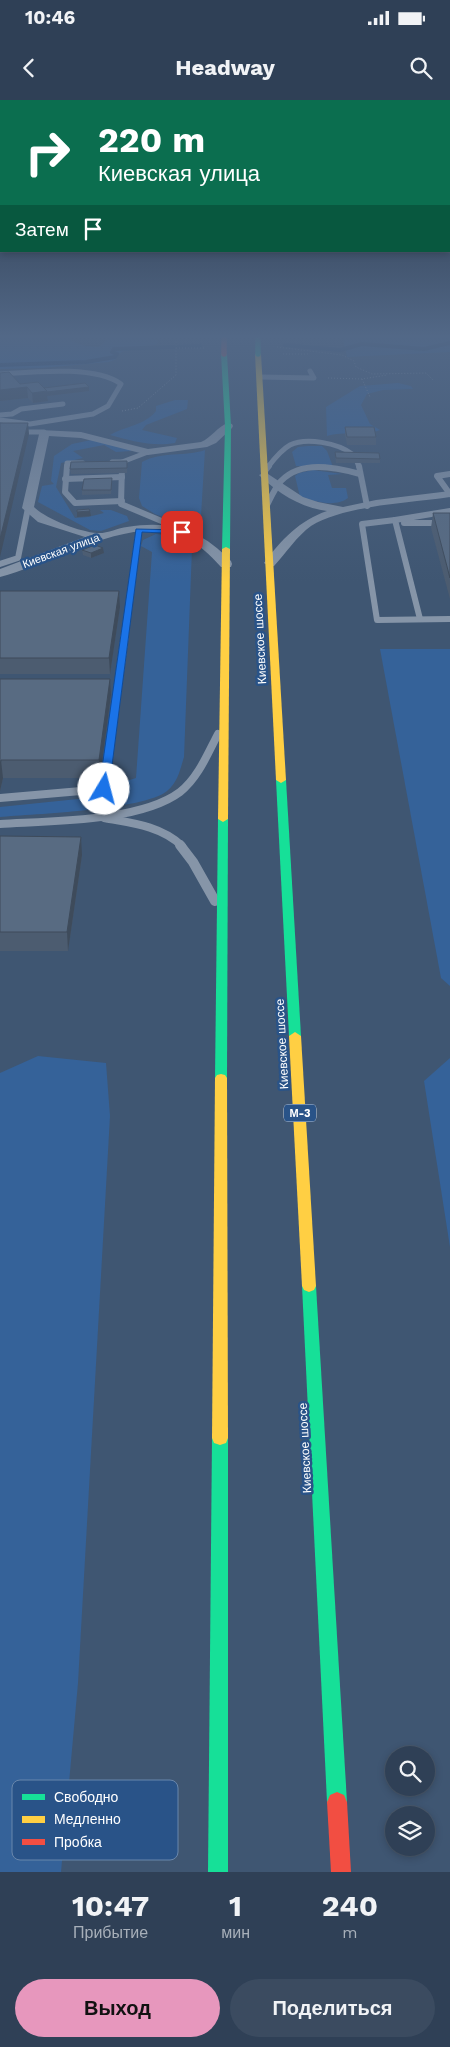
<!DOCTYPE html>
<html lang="ru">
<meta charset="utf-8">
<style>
body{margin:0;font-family:"Work Sans",sans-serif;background:#3b4b60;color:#f1f3f6;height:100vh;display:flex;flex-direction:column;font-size:19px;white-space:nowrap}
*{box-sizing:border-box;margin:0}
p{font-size:16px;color:#a7afb9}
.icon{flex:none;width:28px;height:28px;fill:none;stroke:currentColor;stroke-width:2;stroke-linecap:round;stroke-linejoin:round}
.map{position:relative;height:1772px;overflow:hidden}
.sheet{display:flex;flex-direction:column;background:#2f4056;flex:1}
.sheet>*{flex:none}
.guide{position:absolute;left:0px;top:0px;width:450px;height:152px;box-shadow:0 2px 8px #0003,0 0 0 1px #4a596c;background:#0b6e4f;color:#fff;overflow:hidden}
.buttons{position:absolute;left:385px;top:1646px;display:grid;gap:10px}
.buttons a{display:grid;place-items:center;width:50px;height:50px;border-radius:50%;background:#2f4056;box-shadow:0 2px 8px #0003,0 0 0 1px #4a596c;font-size:25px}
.pin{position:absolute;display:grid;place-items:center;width:42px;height:42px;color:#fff;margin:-21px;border-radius:10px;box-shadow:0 2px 8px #0006}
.me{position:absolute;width:55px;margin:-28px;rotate:8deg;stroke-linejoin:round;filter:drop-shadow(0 0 4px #0008)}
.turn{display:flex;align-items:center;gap:18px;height:105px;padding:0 15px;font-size:22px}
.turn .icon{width:65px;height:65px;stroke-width:2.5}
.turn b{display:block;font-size:35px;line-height:42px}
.then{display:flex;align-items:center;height:48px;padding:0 15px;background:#0003;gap:10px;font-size:19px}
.eta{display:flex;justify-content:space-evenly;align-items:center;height:85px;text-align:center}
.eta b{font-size:30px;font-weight:700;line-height:35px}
.primary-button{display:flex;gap:10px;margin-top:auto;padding:10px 15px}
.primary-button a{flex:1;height:58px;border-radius:30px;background:#e797bd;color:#111;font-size:20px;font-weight:700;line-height:58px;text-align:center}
.primary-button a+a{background:#3b4b60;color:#f1f3f6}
.status{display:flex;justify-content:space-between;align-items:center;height:35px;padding:0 25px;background:#2f4056;direction:ltr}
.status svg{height:14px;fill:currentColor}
header{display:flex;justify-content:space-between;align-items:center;height:65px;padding:0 15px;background:#2f4056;font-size:22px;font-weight:700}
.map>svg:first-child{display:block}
</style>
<div class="status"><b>10:46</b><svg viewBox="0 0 49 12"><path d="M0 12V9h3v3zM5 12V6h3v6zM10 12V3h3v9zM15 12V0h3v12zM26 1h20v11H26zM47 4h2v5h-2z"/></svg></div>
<header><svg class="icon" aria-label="back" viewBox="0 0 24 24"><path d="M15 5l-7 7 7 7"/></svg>Headway<svg class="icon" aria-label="search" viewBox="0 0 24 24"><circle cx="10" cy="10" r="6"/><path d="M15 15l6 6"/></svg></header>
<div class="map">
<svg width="450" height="1772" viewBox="0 0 450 1772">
<rect width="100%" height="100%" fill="#3f5672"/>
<g fill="#356299">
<path d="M0,234H66L70,237L71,241L86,246L98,247C103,245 106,240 110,237C118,233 151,237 159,241L156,245L123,251L117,255L116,259L109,262L41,268L0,269Z"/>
<polygon points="342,234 450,234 450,252 347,257"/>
<path d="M398,283L411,286L413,289L383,290L367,294L361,305L370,324L380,330C371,335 342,331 327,336L326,307L360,286Z"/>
<path d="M175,300H188L187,309L146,325L142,330L177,338L175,343C152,347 133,341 110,335C125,326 144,326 156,311V306Z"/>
<polygon points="96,339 132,349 131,351 116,352 104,345 73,351 83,358 61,363 56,387 75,418 88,417 104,413 100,410 111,410 127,416 129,421 101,431 90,430 38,402 42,386 54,384 51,381 54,356 72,344"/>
<polygon points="308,346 322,346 327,351 333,367 296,366 292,352 298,347"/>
<path d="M205,350L200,432L155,414L142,406L139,398L142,362C162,351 185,357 205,350Z"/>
<path d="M313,370L342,374L328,375L332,388H346L348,398C335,408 314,401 300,397L295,376L299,373Z"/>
<path d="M156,434C169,436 183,437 192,448L184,657C180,670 178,682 167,691C144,710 33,714 0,717V707L117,695L120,683L136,678L152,452L141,446L143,440Z"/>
<polygon points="380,549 450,549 450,886 441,878"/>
<polygon points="38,956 106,963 110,1016 78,1583 61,1772 0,1772 0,973"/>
<polygon points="450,958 450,1147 424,981"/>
</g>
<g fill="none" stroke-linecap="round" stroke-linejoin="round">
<g stroke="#214069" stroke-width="4">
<polyline points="285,245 340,250 362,244 424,249 450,243"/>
<polyline points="0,265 86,262 115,257 117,254 112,252 114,249 200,246"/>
</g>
<g stroke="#8695a8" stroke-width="1" stroke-dasharray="1 2" stroke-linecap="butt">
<polyline points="277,247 342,255 354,261 356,267 372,274 426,273 433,280"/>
<polyline points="176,248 205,248"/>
<polyline points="283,254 309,254"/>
<polyline points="328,278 362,279 387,275"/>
<polyline points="362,279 370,297"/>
<polyline points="122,311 138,308 176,275 176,234"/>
</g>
<g stroke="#8695a8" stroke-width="5">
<path d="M0,274C32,272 95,265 121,284L108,306L93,314L30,324L0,320"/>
<polyline points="260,277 314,278 310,271"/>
<polyline points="0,315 12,314 21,309 63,304"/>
<polyline points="0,332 44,332"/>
<polyline points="112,362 122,362 148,352"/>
<polyline points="67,367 67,363 83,363"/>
<polyline points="122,367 122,362"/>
<path d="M268,367C274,359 281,350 290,345C306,337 338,343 352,354C356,357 357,362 359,367"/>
<polyline points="317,367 325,367"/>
</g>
<g stroke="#8695a8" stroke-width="6">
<polyline points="67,366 65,392 75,403 122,401"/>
<polyline points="122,366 121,404 171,425 182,432"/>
<polyline points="359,366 367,406"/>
<polyline points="265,371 269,366"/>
<polyline points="450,374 437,376 450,394"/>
<polyline points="65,379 122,377"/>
<path d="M267,405C271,397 275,388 281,381C301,360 335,367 360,374"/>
<polyline points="395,420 362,424 377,520 450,519"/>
<polyline points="404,423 450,423"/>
<polyline points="0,464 18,458 28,408"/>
<polyline points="420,519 395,420 450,411"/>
<polyline points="125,535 139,430"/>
</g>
<g stroke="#8695a8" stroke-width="8">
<polyline points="0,698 104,689 125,534"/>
<path d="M104,718C132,723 161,726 182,746"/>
<path d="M0,724C49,721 140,722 180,692C198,678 208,653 218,634"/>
</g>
<polyline stroke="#8695a8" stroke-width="10" points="180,745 193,762 215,801"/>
<g fill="#8695a8" fill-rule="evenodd">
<path d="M228,323L232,324L233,326L232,328L216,343L207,347L148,355L81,338L49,336L34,407C46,419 80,432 97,433C106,434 118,428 127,427C171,420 200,429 231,461L232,464L231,467H221C210,455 198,443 183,436C130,414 51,464 0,477V469L85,437L38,422L22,408L40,330L81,332L148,349L201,342C211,338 218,326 228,323Z"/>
<path d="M265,372L303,397L318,402L343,407L376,400L450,391V397C410,403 345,405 311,426C297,436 286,453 274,466L270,467L264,463C281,440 300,420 327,411C300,407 281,395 261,377L259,375Z"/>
</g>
<g fill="#16e098" fill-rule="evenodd">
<polygon points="224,252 227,254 231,326 230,449 226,451 222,449 225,326 221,254"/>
<polygon points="281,677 286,680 301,936 295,940 289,936 276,680"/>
<polygon points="223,716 228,719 227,978 225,981 217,981 215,978 218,719"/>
<polygon points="309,1180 314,1182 316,1186 347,1702 344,1709 337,1712 330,1709 327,1702 302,1186 304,1182"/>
<polygon points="220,1331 226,1333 228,1338 228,1772 208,1772 212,1338 214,1333"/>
</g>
<g fill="#ffcf43" fill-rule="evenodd">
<polygon points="258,252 261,254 286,680 281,683 276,680 255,254"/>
<polygon points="226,447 230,449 228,719 223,722 218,719 222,449"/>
<polygon points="295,932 301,936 316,1186 314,1190 309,1192 304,1190 302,1186 289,936"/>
<polygon points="221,974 225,975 227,978 228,1338 226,1343 220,1345 214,1343 212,1338 215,978 217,975"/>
</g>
<polygon fill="#f24e42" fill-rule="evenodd" points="337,1692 344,1695 347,1702 351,1772 331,1772 327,1702 330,1695"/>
<polyline stroke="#16e098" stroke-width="5.5" points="258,239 258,254"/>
<polyline stroke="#f24e42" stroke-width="5.5" points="224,239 224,254"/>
</g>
<g fill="#4c5c70">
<polygon points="0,273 20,284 44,288 89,287 89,291 47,296 48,301 33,303 28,298 0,301"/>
<polygon points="345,327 376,337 376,345 347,345 345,335"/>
<polygon points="335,352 380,359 380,363 336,363"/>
<polygon points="127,361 127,373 71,374 70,369"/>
<polygon points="112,383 111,394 82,395 82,390"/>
<polygon points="433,413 450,413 450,499 431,428"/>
<polygon points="82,450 104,453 91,458 83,455"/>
<polygon points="0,491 119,491 120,507 110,574 0,574"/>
<polygon points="0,579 111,595 100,678 3,678 0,691"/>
<polygon points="0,736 82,755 68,851 0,851"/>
</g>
<g fill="#3e4b5b">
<polygon points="27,287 28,298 0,301 0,290"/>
<polygon points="89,287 89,291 47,296 48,301 33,303 32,293"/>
<polygon points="28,323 29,334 0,457 0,439"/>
<polygon points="90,411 91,416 77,417 77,412"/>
<polygon points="103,448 104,453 91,458 91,453"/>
<polygon points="119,491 120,507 110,574 109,558"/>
<polygon points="110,579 111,595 100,678 99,660"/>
<polygon points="1,660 3,678 0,691 0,665"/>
<polygon points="81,737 82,755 68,851 67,832"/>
</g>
<g fill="#586b82" stroke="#3e4b5b">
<polygon points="9,272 20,284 38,282 47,291 32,293 27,287 0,290 0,273"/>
<polygon points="85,283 89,287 47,292 47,291 44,288"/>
<polygon points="0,323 28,323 0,439"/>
<polygon points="345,327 374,327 376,337 347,337"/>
<polygon points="335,352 379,353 380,359 336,358"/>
<polygon points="127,361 127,368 70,369 71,362"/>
<polygon points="112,378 111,390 82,390 84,379"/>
<polygon points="89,409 90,411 77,412 77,410"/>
<polygon points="433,413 450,413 450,478"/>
<polygon points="95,445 103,448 91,453 82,450"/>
<polygon points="0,491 119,491 109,558 0,558"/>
<polygon points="0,579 110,579 99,660 1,660 0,665"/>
<polygon points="0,736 81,737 67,832 0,832"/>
</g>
<linearGradient id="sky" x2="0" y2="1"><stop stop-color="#232f3f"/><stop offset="0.49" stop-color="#526887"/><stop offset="1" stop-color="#526887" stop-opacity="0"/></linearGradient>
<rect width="450" height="482" fill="url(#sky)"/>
<polygon fill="#1a73e8" stroke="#114b97" points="136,429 182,430 186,432 182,434 142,432 109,689 104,692 99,689"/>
<g text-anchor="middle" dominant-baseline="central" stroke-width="5" stroke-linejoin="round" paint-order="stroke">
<g font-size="11" fill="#fff" stroke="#295388">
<text transform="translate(61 451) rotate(-20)">Киевская улица</text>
</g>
<rect fill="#295388" stroke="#bfcbdb" stroke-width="1" x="284" y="1004.5" width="32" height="17" rx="4"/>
<g font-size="11" font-weight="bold" fill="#fff">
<text x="300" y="1013">М-3</text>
</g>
<g font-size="12" fill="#fff" stroke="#295388">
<text transform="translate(260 539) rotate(-93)">Киевское шоссе</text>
<text transform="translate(282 944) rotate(-93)">Киевское шоссе</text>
<text transform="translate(305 1348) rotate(-93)">Киевское шоссе</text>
</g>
</g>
<rect x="12" y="1680" width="166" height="80" rx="8" fill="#295388" stroke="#6987ac" stroke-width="1"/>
<rect x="22" y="1694" width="23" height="6" fill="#16e098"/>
<rect x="22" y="1716" width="23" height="7" fill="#ffcf43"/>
<rect x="22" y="1739" width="23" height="6" fill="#f24e42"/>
<g font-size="14" fill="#fff">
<text x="54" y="1702">Свободно</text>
<text x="54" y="1724">Медленно</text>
<text x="54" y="1747">Пробка</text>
</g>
</svg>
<div class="buttons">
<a><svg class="icon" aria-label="search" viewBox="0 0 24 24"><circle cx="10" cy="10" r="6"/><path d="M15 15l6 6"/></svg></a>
<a><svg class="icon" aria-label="layers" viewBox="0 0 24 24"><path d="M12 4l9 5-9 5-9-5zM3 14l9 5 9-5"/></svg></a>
</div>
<div class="pin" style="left:182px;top:432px;background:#d93025"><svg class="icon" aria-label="arrive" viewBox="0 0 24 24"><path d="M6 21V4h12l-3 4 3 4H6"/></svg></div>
<svg class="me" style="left:104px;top:689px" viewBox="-20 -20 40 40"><circle r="19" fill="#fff"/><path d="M0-13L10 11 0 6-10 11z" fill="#1a73e8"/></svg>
<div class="guide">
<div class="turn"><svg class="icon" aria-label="right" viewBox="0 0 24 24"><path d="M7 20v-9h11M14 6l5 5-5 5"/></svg><div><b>220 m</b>Киевская улица</div></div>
<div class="then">Затем<svg class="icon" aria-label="arrive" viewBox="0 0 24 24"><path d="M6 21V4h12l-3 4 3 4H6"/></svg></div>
</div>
</div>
<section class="sheet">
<div class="eta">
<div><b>10:47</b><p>Прибытие</p></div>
<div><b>1</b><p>мин</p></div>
<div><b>240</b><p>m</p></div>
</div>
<div class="primary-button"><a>Выход</a><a>Поделиться</a></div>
</section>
